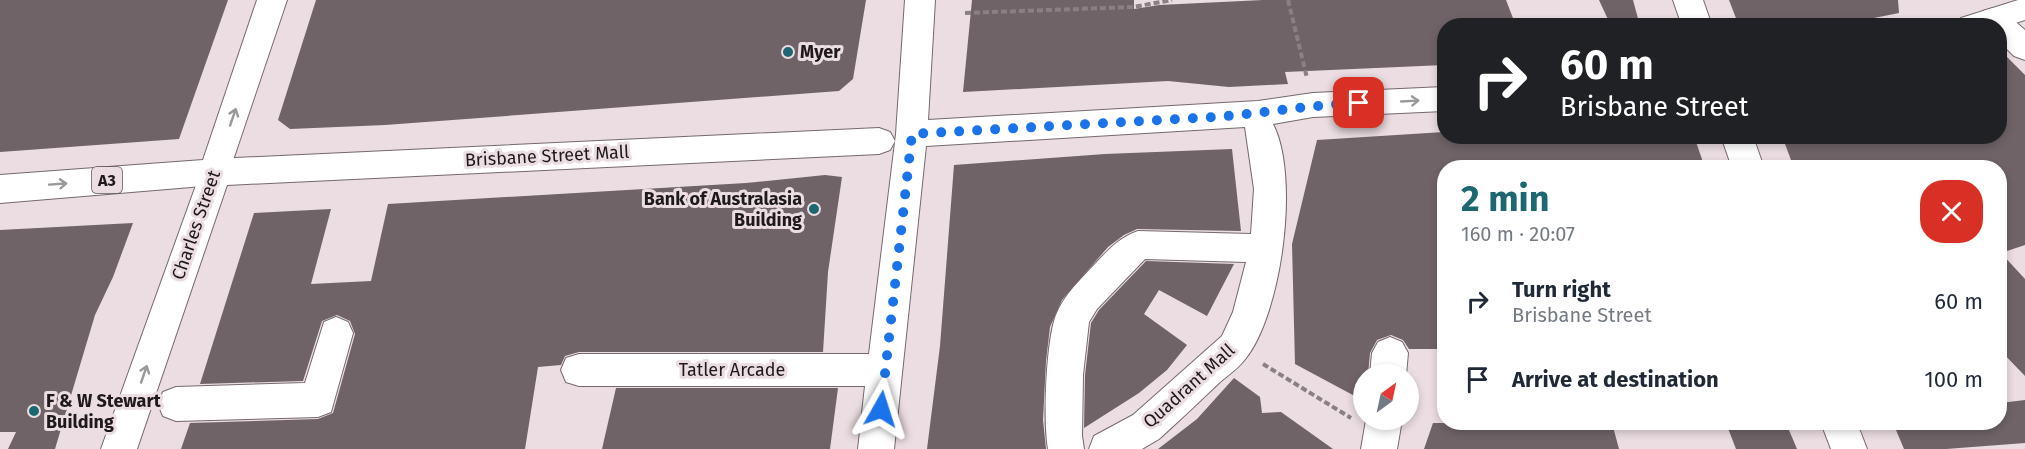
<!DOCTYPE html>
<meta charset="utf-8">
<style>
body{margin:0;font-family:"Fira Sans",sans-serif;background:#f6f6f7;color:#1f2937;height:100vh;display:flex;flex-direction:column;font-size:22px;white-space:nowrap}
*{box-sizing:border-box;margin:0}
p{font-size:20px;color:#747a83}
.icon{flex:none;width:33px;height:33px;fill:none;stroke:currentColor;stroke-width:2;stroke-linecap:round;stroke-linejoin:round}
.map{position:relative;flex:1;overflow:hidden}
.details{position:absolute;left:1437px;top:160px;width:570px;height:270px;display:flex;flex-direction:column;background:#fff;border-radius:24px;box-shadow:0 3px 9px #0003}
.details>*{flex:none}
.guide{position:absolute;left:1437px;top:18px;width:570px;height:126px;border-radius:24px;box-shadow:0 3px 9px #0003;background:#202124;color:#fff;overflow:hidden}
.needle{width:39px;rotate:33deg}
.fabs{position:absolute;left:1353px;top:364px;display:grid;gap:12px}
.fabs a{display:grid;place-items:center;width:66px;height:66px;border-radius:50%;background:#fff;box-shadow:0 3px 9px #0003;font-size:30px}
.pin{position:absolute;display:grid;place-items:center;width:51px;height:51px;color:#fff;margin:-26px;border-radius:12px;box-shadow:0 3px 9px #0006}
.me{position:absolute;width:66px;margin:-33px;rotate:6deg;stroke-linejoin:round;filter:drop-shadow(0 0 4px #0008)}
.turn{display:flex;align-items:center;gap:21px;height:126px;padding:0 24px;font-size:27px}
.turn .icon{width:78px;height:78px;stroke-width:2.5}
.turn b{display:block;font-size:42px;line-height:51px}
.round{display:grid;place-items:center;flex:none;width:63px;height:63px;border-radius:24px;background:#f6f6f7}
.overview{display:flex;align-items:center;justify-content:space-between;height:102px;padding:0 24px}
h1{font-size:36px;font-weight:700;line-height:45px;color:#1c6770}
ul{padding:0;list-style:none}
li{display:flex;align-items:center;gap:18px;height:78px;padding:0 24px}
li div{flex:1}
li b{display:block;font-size:22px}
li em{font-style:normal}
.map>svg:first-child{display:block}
</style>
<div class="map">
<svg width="2025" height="449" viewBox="0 0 2025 449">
<rect width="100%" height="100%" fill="#ebdde1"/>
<g fill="#6f6367">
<polygon points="0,0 228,0 179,139 0,152"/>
<polygon points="316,0 866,0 853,79 839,91 385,125 290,129 278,120"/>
<polygon points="972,0 1134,0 1134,9 1159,5 1263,0 1506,0 1516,26 1444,26 1444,65 1285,72 1288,84 1229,87 1168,81 963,92"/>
<polygon points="1599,0 1633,0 1640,26 1611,26"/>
<polygon points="1729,0 1898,0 1899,13 1834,26 1739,26"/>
<polygon points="2000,50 2025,75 2025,245 2001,253 2025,279 2025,376 2000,350 2000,168 1794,168 1782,136 2000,136"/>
<polygon points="1444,132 1444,136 1694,136 1705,168 1444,168 1444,349 1409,349 1403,340 1391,335 1377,340 1370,353 1368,375 1364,375 1364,401 1295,364 1292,244 1317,140"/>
<polygon points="1232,149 1241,231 1137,229 1124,235 1108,247 1062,300 1050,327 1046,361 1043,420 1046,449 927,449 940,346 954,165 1105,154"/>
<polygon points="825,175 842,177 828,272 823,352 579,352 565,356 561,365 538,367 525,449 181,449 190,423 318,419 333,413 355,334 350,321 337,315 322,321 303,381 200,384 254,213 331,209 311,284 371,281 388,204 746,183"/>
<polygon points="133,223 113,277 95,315 55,449 8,449 16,432 0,432 0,230"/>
<polygon points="1146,261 1234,264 1207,316 1159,290 1144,314 1187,345 1167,370 1139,393 1084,428 1085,375 1091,323 1099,310"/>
<polygon points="1234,378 1260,397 1262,413 1281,412 1333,449 1158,449 1197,419"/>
<polygon points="616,388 838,388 830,449 602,449"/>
<polygon points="2025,400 2025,443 1946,449 1904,449 1893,423 2000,423 2000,403"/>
<polygon points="1433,423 1612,423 1619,449 1424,449"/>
<polygon points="1726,423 1786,423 1797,449 1736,449"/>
</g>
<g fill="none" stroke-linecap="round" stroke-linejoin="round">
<defs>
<g id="minor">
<path d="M905,0H935L928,120L1258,101L1313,93L1444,87V111L1313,117L1273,124C1300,176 1282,312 1246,358C1239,368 1228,375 1219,383C1199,402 1179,421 1159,439L1142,449H1089L1094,436L1133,415L1222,336L1233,312L1246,262L1145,259L1097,309L1089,322L1083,375L1082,436L1084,449H1048C1043,421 1046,341 1056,315C1064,295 1080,280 1095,264C1108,250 1120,237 1138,231L1251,234L1254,189L1245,127L926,146L894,449H858L865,386H579L566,382L561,370L566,358L579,354H869L896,134Z"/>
<polygon points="1993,8 2003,11 2025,30 2025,60 2014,56 2000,42 2000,26 1982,26 1978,19 1983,11"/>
<polygon points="879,128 890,132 895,141 890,150 879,154 227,185 137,449 101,449 204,163 215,159"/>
<polygon points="336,317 348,322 353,333 331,412 318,417 176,421 163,416 158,404 163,392 176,387 305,383 324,322"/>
<polygon points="1390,337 1402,342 1408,353 1406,375 1370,375 1372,353 1378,342"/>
<polygon points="1366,420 1402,420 1397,449 1361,449"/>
</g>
<g id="highway">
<polygon points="257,0 287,0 226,181 215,185 0,203 0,175 203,160"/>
<polygon points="1673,0 1703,0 1712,26 1682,26"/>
<polygon points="2018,0 2025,0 2025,20 2000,28 2000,26 1957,26 1961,18"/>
<polygon points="1721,136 1753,136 1764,168 1732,168"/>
<polygon points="1821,423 1857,423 1867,449 1831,449"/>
</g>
</defs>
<use href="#minor" stroke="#75696d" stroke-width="2"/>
<use href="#highway" stroke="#75696d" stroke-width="2"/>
<g stroke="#8a8083" stroke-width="4" stroke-dasharray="6 3" stroke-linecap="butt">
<polyline points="1288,0 1307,78"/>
<polyline points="965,13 1133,7 1172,0"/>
<polyline points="1263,364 1351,418"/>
</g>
<use href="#minor" fill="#fff" fill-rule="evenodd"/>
<use href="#highway" fill="#fff" fill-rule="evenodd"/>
</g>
<defs><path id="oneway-shaft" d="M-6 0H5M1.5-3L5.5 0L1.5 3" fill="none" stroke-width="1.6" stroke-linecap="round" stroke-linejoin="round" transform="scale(1.5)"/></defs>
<g stroke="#9a9898">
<use href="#oneway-shaft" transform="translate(1410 101) rotate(-3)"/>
<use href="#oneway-shaft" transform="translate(233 117) rotate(-71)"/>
<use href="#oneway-shaft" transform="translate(58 184) rotate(-4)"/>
<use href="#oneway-shaft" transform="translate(144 374) rotate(-71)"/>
</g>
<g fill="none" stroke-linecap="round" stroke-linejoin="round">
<path stroke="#1a73e8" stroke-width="10" stroke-dasharray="0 18" d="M881,409L912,134L1216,117C1264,113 1311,105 1359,103"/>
</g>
<g fill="#1c6770" stroke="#ebdde1" stroke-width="2">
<circle cx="788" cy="52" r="6"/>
<circle cx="814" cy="209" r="6"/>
<circle cx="34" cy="411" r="6"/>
</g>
<g text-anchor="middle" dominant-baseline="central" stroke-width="6" stroke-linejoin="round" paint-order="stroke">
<rect fill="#ebdde1" stroke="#5c5456" stroke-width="1.5" x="92" y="167" width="30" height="26" rx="4.5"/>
<g font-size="16" font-weight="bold" fill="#1e191b">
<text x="107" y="180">A3</text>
</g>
<g font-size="18" font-weight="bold" fill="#1e191b" stroke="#ebdde1" text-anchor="start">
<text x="800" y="52">Myer</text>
<text x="802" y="199" text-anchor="end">Bank of Australasia<tspan x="802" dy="21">Building</tspan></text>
<text x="46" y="401">F &amp; W Stewart<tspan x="46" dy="21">Building</tspan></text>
</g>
<g font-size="18" fill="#1e191b" stroke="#ebdde1">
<text transform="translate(547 156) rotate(-3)">Brisbane Street Mall</text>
<text transform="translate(196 225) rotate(-71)">Charles Street</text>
<text x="732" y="370">Tatler Arcade</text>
<text transform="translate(1189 386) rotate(-42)">Quadrant Mall</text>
</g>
</g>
</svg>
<div class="fabs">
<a><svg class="needle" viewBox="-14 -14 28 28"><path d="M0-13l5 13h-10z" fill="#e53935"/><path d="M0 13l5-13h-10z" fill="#747a83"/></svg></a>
</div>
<div class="pin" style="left:1359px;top:103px;background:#d93025"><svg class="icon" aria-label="arrive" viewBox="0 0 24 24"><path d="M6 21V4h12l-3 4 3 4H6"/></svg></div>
<svg class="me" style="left:881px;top:409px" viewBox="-20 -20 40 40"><path d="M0-17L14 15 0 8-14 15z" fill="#1a73e8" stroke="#fff" stroke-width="4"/></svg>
<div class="guide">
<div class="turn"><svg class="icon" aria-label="right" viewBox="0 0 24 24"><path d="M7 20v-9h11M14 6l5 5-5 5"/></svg><div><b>60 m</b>Brisbane Street</div></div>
</div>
<section class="details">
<div class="overview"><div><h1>2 min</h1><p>160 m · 20:07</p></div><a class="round" style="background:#d93025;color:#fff"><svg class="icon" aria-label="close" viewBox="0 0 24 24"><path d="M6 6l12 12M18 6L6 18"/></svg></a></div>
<ul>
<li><svg class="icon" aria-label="right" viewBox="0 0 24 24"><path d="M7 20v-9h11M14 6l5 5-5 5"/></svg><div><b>Turn right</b><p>Brisbane Street</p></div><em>60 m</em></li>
<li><svg class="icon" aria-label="arrive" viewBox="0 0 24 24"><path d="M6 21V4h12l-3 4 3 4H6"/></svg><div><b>Arrive at destination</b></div><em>100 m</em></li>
</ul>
</section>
</div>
